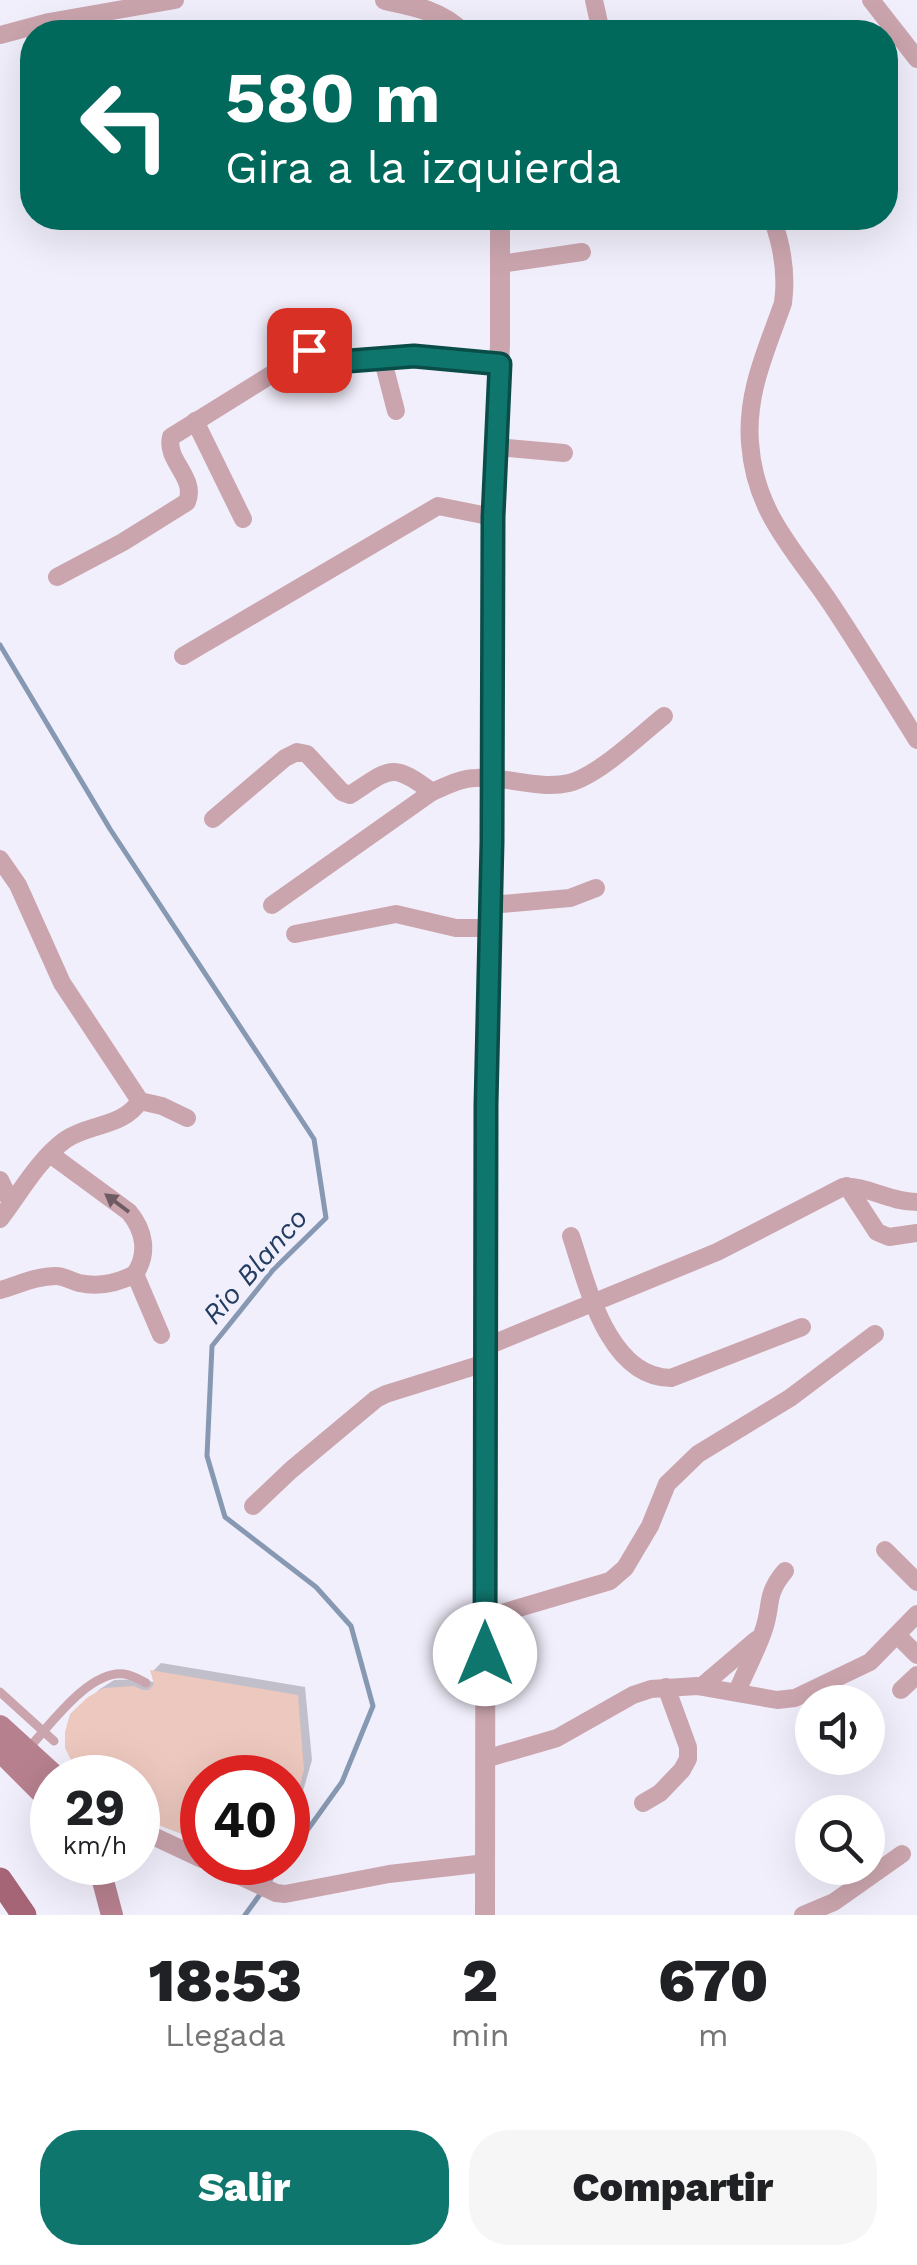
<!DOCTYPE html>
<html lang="es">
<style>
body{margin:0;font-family:"Work Sans",sans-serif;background:#f6f6f6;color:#202124;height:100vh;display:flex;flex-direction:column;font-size:38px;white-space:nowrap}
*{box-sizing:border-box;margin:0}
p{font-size:32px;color:#757577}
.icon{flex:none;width:55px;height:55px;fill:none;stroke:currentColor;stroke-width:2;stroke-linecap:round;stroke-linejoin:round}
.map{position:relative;height:1915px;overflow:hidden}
.details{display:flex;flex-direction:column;background:#fff;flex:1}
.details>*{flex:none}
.hud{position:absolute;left:20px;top:20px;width:878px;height:210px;border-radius:40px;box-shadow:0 10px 40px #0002;background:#00695c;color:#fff;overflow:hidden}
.buttons{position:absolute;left:795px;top:1685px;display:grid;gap:20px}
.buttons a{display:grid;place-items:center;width:90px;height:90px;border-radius:50%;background:#fff;box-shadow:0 10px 40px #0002;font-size:50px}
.speed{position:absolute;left:30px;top:1755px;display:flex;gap:20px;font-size:50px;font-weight:700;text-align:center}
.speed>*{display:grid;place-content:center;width:130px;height:130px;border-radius:50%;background:#fff;box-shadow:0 10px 40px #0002;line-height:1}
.speed small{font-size:25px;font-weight:400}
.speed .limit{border:15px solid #d22;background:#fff;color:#111}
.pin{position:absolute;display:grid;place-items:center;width:85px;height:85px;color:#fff;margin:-42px;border-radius:20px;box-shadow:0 5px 15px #0006}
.me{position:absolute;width:110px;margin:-55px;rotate:0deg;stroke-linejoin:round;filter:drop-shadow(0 0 8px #0008)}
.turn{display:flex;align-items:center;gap:35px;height:210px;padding:0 40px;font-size:45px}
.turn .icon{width:130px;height:130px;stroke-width:2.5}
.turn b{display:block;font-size:70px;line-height:85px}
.eta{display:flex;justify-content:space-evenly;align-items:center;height:170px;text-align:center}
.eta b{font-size:60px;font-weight:800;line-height:70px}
.button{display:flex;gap:20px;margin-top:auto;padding:20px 40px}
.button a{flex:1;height:115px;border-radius:40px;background:#0f766e;color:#fff;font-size:40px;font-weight:800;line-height:115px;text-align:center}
.button a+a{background:#f6f6f6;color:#202124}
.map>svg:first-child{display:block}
</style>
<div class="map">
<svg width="917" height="1915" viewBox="0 0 917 1915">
<rect width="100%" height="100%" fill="#f2effc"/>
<polygon fill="#0003" points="161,1663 305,1687 312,1760 299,1805 288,1822 288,1778 202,1778 202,1839 176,1830 144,1815 138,1815 138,1778 72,1715 100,1689 114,1680 143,1679 156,1683 153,1671"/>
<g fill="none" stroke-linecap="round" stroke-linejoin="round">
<g stroke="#8798b2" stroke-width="5">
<polyline points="0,645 110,829 314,1139 326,1218 273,1270 212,1346 207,1456 225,1517 316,1587 351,1626 373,1706 342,1782 288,1857"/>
<polyline points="267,1884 283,1862"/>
<polyline points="245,1915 261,1893"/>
</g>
</g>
<polygon fill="#edc8bf" points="150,1670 298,1695 304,1770 291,1818 288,1817 288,1778 202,1778 202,1842 138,1817 138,1778 80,1778 65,1748 65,1732 70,1714 88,1697 104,1688 134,1686 143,1690 149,1690 154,1684"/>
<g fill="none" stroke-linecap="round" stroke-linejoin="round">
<g stroke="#cba5ae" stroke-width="9">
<polyline points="0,1692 54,1741"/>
<path d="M26,1751C49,1727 88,1670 124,1674C132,1675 139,1679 146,1683"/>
</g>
<g stroke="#cba5ae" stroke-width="18">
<polyline points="594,0 601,32"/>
<polyline points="871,0 917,59"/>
<polyline points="0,35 49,22 175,0"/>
<path d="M772,218C782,245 787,274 783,303C767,349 746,392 750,443C755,513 794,549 831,604C861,649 889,695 917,740"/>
<polyline points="500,264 582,252"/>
<polyline points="382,357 396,411"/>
<polyline points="195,421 243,519"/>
<polyline points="496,447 564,453"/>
<path d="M57,577L123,542L187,502C197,477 165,461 171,437L309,351H321L333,362L414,356L500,364"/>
<polyline points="183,656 438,506 493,517"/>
<path d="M213,819L285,758L297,752L307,754L342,792L350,795C390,769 391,761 432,792"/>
<polyline points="0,859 18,885 62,983 140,1101 162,1106 187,1118"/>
<path d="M272,905L432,792C446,786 461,778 476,778C506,776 539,790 569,783C598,776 640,735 664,716"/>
<polyline points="491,905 570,898 596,888"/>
<polyline points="295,934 396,914 456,928 490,928"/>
<path d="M50,1154L129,1212C144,1230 149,1253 135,1274"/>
<polyline points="0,1180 11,1203"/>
<polyline points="847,1186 877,1232 889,1237 917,1233"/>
<path d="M0,1219C20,1193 38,1160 65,1140C89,1123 122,1128 140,1101"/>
<path d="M571,1236C587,1284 608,1378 671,1378L802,1327"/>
<polyline points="135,1274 161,1335"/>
<path d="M0,1290C18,1285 36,1276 56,1276C64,1276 71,1281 79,1283C98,1287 118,1283 135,1274"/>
<path d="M485,1347L717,1252L843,1187C867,1185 888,1202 917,1202"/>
<polyline points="253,1506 291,1470 376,1399 386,1394 485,1363"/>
<polyline points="885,1550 917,1582"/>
<polyline points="485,1618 610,1581 625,1568 650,1526 667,1484 698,1454 790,1398 875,1334"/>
<polyline points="897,1635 917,1655"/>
<polyline points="702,1686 756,1640"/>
<polyline points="901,1690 917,1675"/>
<path d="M737,1692C745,1672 756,1652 763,1632C773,1605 764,1596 785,1571"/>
<polyline points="485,1759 557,1738 633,1695 651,1689 697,1686 777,1700 795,1698 870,1662 917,1614"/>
<polyline points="643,1803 660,1793 682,1770 688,1759 688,1747 666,1687"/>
<polyline points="138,1829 202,1859"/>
<polyline points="210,1862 276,1893 285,1894 389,1874 486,1863"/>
<polyline points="803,1915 834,1902 902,1854"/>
</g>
<g stroke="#cba5ae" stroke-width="20">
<path d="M385,0C414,6 441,11 462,32"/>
<polyline points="485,1915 486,1105 492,779 493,517 500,344 500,218"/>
</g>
<g stroke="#b7808e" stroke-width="22">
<polyline points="0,1726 57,1778"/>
<polyline points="0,1751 52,1803"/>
<polyline points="98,1862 112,1915"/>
</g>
<polyline stroke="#a66477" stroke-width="25" points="0,1880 24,1915"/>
</g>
<defs><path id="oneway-solid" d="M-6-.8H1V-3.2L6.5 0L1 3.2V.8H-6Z" transform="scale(2.5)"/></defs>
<use fill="#6f5b64" href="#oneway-solid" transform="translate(117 1203) rotate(-143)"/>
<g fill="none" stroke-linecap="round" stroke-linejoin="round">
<defs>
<polyline id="route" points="309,350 317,349 330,361 336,362 414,356 500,364 493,517 492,842 486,1105 485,1654"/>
</defs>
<use href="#route" stroke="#0a4d48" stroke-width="25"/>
<use href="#route" stroke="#0f766e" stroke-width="18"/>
</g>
<g text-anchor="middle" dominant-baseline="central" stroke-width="9" stroke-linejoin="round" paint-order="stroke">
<g font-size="28" font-style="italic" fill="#233c62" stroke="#f2effc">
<text transform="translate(255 1266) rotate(-49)">Rio Blanco</text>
</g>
</g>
</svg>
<div class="buttons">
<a><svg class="icon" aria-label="sound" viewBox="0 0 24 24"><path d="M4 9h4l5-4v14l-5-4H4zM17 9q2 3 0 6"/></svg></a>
<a><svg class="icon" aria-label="search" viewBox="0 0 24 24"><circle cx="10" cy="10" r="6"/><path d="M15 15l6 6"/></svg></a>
</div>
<div class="speed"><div>29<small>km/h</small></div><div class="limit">40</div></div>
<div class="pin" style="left:309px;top:350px;background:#d93025"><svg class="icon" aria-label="arrive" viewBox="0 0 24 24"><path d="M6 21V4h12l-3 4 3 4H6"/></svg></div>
<svg class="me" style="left:485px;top:1654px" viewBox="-20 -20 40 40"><circle r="19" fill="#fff"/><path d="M0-13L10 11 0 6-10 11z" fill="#0f766e"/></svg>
<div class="hud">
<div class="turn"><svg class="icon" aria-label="left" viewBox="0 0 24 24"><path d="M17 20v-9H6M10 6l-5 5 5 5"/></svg><div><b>580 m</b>Gira a la izquierda</div></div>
</div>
</div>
<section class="details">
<div class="eta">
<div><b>18:53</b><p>Llegada</p></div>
<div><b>2</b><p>min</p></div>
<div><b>670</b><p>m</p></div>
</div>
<div class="button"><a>Salir</a><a>Compartir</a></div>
</section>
